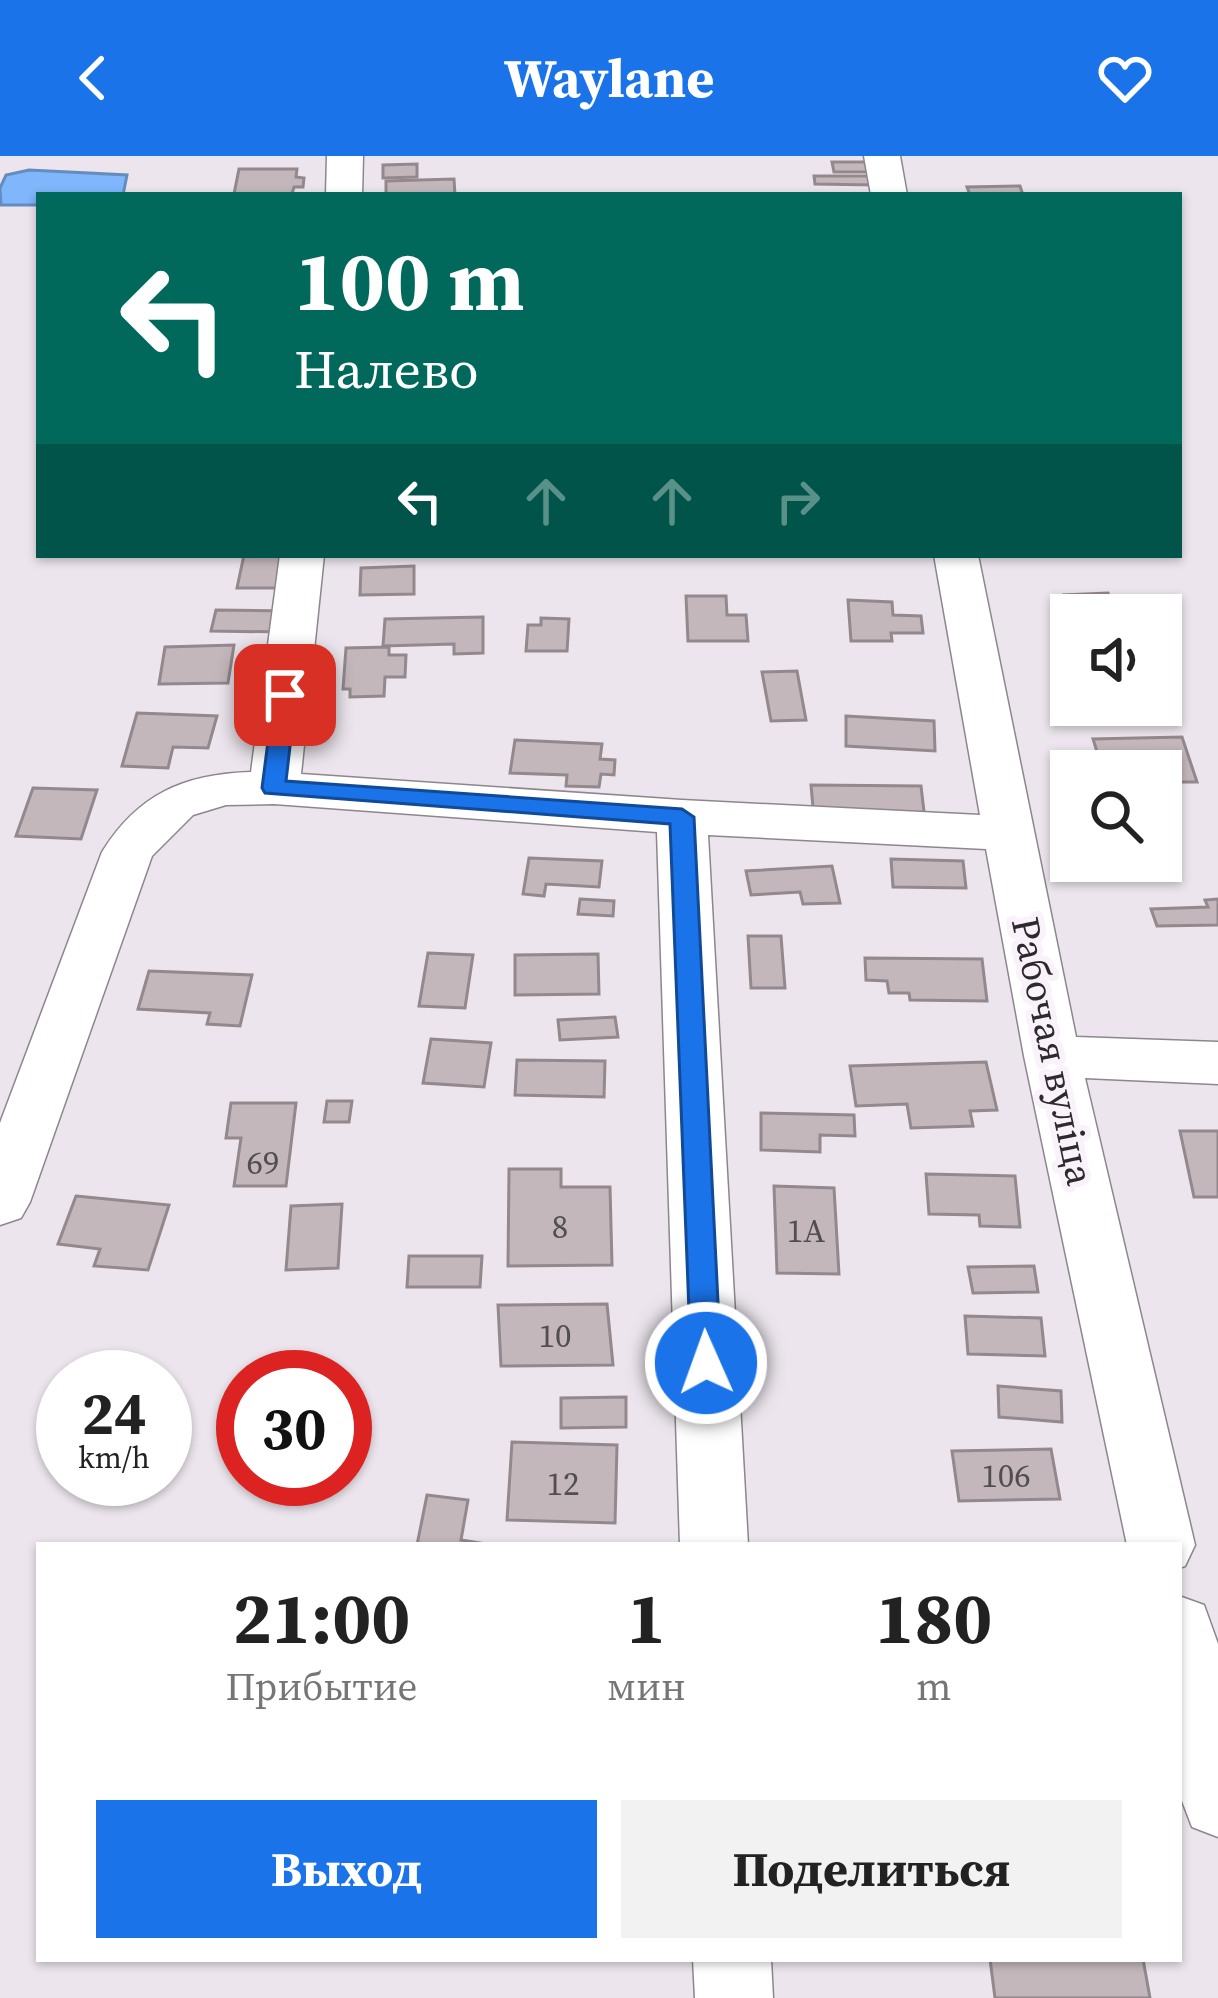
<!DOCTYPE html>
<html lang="ru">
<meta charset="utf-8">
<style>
body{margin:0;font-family:"Source Serif 4",serif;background:#f2f2f2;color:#222;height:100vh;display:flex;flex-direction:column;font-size:45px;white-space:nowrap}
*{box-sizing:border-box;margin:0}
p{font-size:39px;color:#767676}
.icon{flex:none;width:66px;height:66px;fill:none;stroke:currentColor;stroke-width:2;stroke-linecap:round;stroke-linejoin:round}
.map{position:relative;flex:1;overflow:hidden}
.details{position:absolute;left:36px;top:1386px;width:1146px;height:420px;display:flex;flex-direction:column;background:#fff;border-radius:0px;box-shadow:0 3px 9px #0004}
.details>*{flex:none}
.guide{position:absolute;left:36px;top:36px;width:1146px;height:366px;border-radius:0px;box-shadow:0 3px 9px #0004;background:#00695c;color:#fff;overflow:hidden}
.controls{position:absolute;left:1050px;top:438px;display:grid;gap:24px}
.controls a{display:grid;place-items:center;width:132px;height:132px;border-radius:0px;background:#fff;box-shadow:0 3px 9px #0004;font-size:60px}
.speed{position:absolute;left:36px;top:1194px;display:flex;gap:24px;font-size:60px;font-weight:700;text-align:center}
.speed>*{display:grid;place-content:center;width:156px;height:156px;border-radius:50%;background:#fff;box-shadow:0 3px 9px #0004;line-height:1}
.speed small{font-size:30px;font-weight:400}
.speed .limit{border:18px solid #d22;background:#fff;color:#111}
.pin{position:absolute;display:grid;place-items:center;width:102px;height:102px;color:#fff;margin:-51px;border-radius:24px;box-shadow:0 6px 18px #0006}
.me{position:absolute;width:132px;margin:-66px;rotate:358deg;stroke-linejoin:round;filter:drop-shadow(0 0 9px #0008)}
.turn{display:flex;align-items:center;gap:42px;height:252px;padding:0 60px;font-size:54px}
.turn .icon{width:156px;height:156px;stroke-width:2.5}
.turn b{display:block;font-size:84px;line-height:102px}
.lanes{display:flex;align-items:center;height:114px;padding:0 60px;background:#0003;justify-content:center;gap:60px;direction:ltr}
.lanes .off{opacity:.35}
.eta{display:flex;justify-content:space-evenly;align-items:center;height:204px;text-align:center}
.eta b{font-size:72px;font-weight:700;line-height:84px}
.action{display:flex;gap:24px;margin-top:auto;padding:24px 60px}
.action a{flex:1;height:138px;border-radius:0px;background:#1a73e8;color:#fff;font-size:48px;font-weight:700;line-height:138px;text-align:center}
.action a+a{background:#f2f2f2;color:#222}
header{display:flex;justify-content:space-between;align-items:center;height:156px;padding:0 60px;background:#1a73e8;color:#fff;font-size:54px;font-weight:700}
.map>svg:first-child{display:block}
</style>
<header><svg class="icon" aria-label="back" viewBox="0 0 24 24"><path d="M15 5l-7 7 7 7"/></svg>Waylane<svg class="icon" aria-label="heart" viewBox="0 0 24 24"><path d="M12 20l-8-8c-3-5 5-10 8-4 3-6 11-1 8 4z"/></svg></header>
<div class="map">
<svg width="1218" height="1842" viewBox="0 0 1218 1842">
<rect width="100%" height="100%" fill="#ece5ed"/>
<polygon fill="#7fb6fc" stroke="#668cbe" stroke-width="3" points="29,14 127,19 123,39 39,39 39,49 1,49 0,32 6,19"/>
<g fill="#c3b7bb" stroke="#93888c" stroke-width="3">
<polygon points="832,6 874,6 877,16 834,16"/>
<polygon points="417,8 417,21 383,22 383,9"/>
<polygon points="239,13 297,13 296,21 304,22 303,31 294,31 292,38 234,38"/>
<polygon points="814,20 874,20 875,29 815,28"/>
<polygon points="454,23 455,39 386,39 386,25"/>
<polygon points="1020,30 1023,39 970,39 967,31"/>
<polygon points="244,399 294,399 289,432 237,432"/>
<polygon points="414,410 414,438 360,439 361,412"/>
<polygon points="1108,437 1117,459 1071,459 1064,439"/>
<polygon points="686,440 726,440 727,459 746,459 748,485 688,485"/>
<polygon points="848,444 892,446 893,459 921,460 923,477 891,477 892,485 851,485"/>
<polygon points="216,454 286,455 282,476 211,475"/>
<polygon points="483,461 483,497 454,498 454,488 383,490 385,463"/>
<polygon points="541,462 569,463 567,495 526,495 528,469 541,469"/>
<polygon points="234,489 228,527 159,528 165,491"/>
<polygon points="389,491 389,499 406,499 405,521 385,521 384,540 350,541 350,533 343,533 346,492"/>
<polygon points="797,515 806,564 771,565 762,516"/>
<polygon points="137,557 217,560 208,592 173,591 168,612 122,610"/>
<polygon points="846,560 934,565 935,595 846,590"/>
<polygon points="1182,581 1197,626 1181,626 1177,614 1103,615 1093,583"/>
<polygon points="515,584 602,588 600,603 615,604 614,619 601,618 599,631 566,630 567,619 510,617"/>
<polygon points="811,629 921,630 925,664 814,663"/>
<polygon points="33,632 97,634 81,683 16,680"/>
<polygon points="529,702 602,705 599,731 546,728 544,740 523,738"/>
<polygon points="891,703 963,705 966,732 893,731"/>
<polygon points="832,710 840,747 803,748 800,736 751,739 746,715"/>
<polygon points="580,743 614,745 613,760 578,758"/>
<polygon points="1218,743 1218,769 1157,770 1151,753 1208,751 1205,744"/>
<polygon points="748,780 781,780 785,832 751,832"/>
<polygon points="428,797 473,799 465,852 419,850"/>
<polygon points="598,798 599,838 515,839 515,799"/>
<polygon points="865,802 982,803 987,845 910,844 909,837 889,837 887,825 866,824"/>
<polygon points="149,815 252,819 240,870 207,868 210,857 138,853"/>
<polygon points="615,861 618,881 560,884 558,864"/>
<polygon points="431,883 491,887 484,931 423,927"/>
<polygon points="517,904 605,905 604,941 515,939"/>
<polygon points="986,906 997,954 970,955 973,970 911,972 907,948 856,950 850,910"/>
<polygon points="327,945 352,945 349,966 324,966"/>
<polygon points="231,947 296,947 286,1030 234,1030 241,982 226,982"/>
<polygon points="761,957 854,959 855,980 820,979 820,996 761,994"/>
<polygon points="1180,975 1218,975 1218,1041 1194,1041"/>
<polygon points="509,1013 561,1013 561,1031 610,1031 612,1109 508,1110"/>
<polygon points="926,1018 1015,1020 1020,1071 980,1070 979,1059 929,1058"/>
<polygon points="774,1030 834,1032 839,1118 777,1117"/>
<polygon points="76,1040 169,1049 148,1114 94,1110 100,1093 58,1088"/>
<polygon points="342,1048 338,1112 286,1114 291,1050"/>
<polygon points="409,1100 482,1100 480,1131 407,1131"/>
<polygon points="1034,1110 1038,1136 973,1137 968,1111"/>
<polygon points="607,1148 613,1209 501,1210 498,1149"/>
<polygon points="965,1160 1041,1162 1045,1200 968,1198"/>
<polygon points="998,1230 1061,1235 1062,1266 999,1261"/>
<polygon points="626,1241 626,1271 561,1272 561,1242"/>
<polygon points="512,1286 617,1289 615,1367 507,1364"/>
<polygon points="1051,1293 1060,1343 959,1345 952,1295"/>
<polygon points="427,1339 468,1344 461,1384 493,1389 417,1389"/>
<polygon points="990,1803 1143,1803 1150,1842 995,1842"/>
</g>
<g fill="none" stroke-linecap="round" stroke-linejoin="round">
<defs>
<g id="minor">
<polygon points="327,0 363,0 362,39 326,39"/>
<polygon points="864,0 900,0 907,39 871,39"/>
<path d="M280,399H324L301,618L682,644L980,659L934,399H978L1076,881L1218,886V928L1085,922L1195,1389L1185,1410L1179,1412V1389H1127L1024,900L986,693L708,679L748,1389H680L657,676L274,648L226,649L193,659L152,700L30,1046L21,1062L0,1069V967L102,696C138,638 184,618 251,616Z"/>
<polygon points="1179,1440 1204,1449 1218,1488 1218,1681 1192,1671 1179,1637"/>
<polygon points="693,1803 771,1803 773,1842 695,1842"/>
</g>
</defs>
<use href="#minor" stroke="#8d868e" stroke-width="3"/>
<use href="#minor" fill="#fff" fill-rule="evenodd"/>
</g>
<polygon fill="#1a73e8" stroke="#114b97" stroke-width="3" points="285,532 296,539 286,625 682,653 694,661 721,1207 717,1216 706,1219 695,1216 691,1207 670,668 265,637 262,632 274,539"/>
<g text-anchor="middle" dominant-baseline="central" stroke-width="12" stroke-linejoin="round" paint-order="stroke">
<g font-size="33" fill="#524d50">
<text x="263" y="1006">69</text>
<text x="560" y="1070">8</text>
<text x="806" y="1074">1А</text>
<text x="555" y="1179">10</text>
<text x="1006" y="1319">106</text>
<text x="563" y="1327">12</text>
</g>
<g font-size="39" fill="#2d2a2d" stroke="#faf2fb">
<text transform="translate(1053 895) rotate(78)">Рабочая вуліца</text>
</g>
</g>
</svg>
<div class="controls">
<a><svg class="icon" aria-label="sound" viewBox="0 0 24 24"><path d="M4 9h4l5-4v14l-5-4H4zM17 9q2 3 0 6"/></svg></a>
<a><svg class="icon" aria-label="search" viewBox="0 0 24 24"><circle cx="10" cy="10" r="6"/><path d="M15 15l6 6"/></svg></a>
</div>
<div class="speed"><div>24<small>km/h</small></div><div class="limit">30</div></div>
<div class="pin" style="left:285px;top:539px;background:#d93025"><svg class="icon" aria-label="arrive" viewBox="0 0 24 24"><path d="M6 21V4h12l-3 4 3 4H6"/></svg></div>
<svg class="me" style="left:706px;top:1207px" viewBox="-20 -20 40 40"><circle r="17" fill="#1a73e8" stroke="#fff" stroke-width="3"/><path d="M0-11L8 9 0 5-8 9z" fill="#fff"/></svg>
<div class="guide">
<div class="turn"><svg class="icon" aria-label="left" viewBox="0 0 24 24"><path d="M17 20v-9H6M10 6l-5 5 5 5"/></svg><div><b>100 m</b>Налево</div></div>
<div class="lanes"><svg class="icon" aria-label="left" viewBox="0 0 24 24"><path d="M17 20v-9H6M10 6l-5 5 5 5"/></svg><svg class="icon off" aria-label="ahead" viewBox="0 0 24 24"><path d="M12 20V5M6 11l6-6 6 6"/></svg><svg class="icon off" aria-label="ahead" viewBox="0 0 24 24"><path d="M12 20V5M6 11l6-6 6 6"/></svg><svg class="icon off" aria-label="right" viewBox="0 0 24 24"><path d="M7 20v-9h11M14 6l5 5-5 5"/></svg></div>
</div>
<section class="details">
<div class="eta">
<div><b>21:00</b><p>Прибытие</p></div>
<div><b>1</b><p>мин</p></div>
<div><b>180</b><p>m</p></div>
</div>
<div class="action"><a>Выход</a><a>Поделиться</a></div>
</section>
</div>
